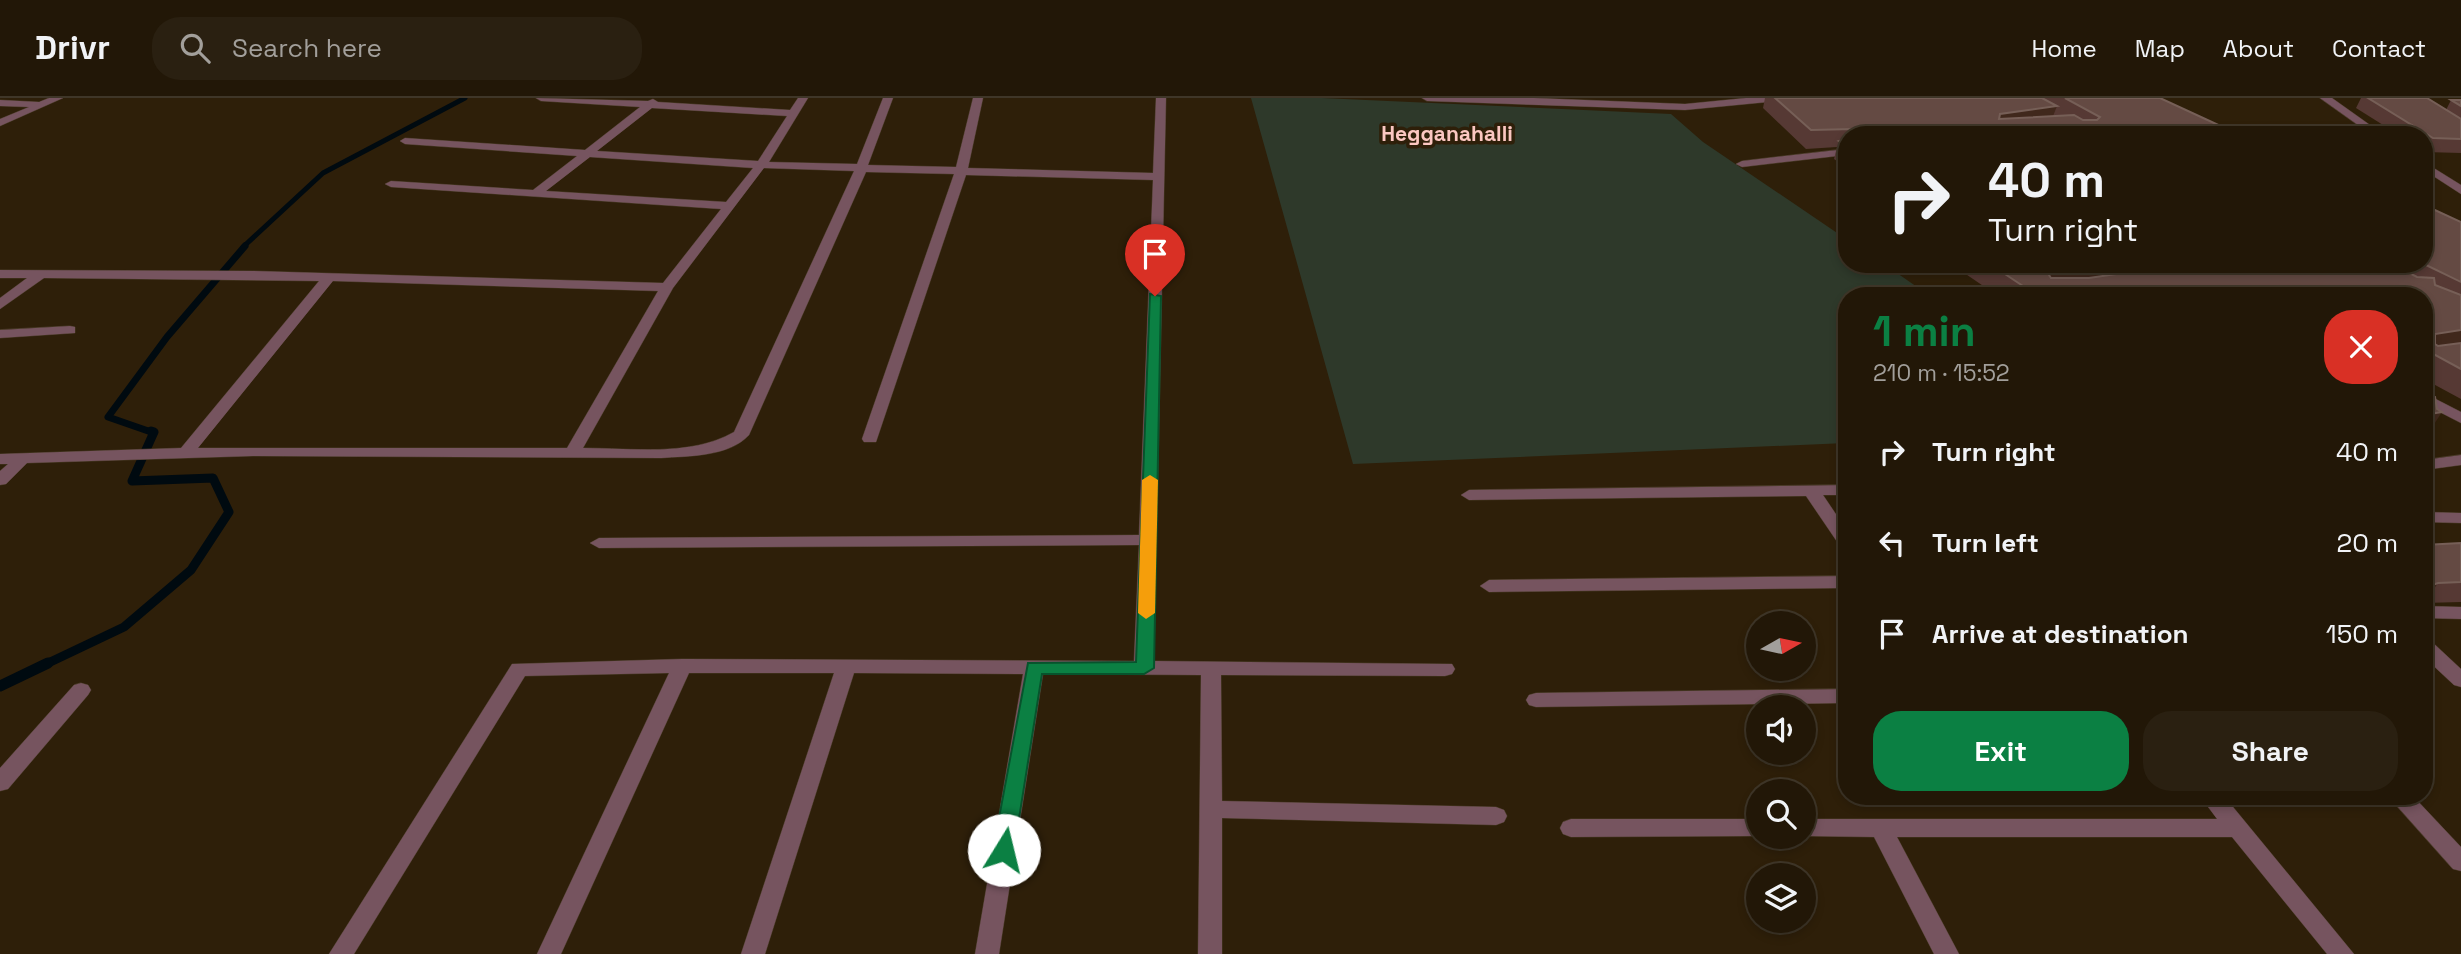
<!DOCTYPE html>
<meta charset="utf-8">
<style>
body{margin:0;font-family:"Space Grotesk",sans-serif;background:#2a2011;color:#f1f3f6;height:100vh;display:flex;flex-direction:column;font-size:26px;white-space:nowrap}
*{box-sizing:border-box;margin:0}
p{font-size:23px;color:#a29f9b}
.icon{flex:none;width:38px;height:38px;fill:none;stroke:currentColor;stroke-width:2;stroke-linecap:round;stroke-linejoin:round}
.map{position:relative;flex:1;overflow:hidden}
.details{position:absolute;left:1838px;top:189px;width:595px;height:518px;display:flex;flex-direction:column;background:#221707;border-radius:28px;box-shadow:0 4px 10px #0003,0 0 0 2px #3f3628}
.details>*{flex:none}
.guide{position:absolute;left:1838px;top:28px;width:595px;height:147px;border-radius:28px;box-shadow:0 4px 10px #0003,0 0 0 2px #3f3628;background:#221707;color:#f1f3f6;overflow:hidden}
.needle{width:46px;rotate:81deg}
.controls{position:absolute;left:1746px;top:513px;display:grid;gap:14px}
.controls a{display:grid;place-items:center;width:70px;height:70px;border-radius:50%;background:#221707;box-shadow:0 4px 10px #0003,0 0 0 2px #3f3628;font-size:35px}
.pin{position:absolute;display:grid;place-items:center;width:60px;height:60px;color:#fff;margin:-72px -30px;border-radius:50% 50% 50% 0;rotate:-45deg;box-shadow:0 0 7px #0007}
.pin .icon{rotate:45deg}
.me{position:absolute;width:77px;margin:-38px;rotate:9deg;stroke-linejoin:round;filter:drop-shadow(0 0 5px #0008)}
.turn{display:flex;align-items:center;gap:24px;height:147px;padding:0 35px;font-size:32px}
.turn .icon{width:91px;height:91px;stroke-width:2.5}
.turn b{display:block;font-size:49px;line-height:60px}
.round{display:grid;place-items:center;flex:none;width:74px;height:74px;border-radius:28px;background:#2a2011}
.head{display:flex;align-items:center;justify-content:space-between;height:119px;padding:0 35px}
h1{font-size:42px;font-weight:800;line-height:52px;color:#0b8043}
.primary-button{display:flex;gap:14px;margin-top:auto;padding:14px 35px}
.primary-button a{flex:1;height:80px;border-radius:28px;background:#0b8043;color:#fff;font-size:28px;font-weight:800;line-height:80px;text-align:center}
.primary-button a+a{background:#2a2011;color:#f1f3f6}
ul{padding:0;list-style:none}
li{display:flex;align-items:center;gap:21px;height:91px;padding:0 35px}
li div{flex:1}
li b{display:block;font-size:26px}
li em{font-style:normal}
header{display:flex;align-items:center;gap:42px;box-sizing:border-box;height:98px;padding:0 35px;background:#221707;border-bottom:2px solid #3f3628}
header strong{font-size:33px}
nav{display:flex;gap:38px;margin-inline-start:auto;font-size:24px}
.search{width:490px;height:63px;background:#2a2011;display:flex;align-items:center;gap:18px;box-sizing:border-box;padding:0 24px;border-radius:28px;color:#a29f9b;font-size:26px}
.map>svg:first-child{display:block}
</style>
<header>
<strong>Drivr</strong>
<div class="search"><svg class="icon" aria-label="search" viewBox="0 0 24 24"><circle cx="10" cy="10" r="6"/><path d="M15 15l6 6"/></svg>Search here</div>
<nav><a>Home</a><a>Map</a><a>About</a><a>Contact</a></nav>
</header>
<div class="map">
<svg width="2461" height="856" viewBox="0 0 2461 856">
<rect width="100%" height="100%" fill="#2e1f09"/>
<polygon fill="#2e392a" points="1251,0 1322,0 1671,16 1703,44 1846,141 1846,166 1884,166 1930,198 1846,198 1846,345 1353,366"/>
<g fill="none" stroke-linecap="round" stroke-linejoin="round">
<polyline stroke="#000a10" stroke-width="5" points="243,149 323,75 465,0"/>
<polyline stroke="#000a10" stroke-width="7" points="154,335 108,319 167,239 245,148"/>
<polyline stroke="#000a10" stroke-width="9" points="44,567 124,529 191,472 229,414 213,380 132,383 154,334 151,333"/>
<polyline stroke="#000a10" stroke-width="11" points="0,588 48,565"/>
<defs>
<g id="street">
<polygon points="49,0 63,0 0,28 0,21 29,9 0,8 0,2 39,4"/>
<path d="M536,0L648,3L653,1L658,4L790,12L798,0H808L769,64L857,66L883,0H893L868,67L956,69L973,0H983L968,70L1153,75L1156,0H1166L1154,563L1452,566L1455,571L1452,576L1445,578L1221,577L1222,703L1496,709L1504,712L1507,718L1504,724L1496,727L1222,720V856H1198L1201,577L1043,576L999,856H975L1023,576L854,575L765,856H741L834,575H689L561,856H537L669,575L525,578L354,856H329L512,566L682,561L1134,563L1139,447L599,450L590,445L599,440L1139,437L1153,82L966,77L876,344H864L862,341L954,76L866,74L749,337C729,359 688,358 661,360L253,358L27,365L6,386L0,387V373L8,366H0V356L181,350L319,183L44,180L0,211V200L27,180H0V172L254,173L663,185L721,111L391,89L385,86L391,83L533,92L577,58L405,46L400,43L405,40L585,52L640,9L541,3ZM652,10L787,18L758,63L597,53ZM590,59L753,70L726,104L546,93ZM764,70L854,73L734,334C690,359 632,350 583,350L673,190ZM333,183L658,193L567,350H198Z"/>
<polygon points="1422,0 1534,0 1685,6 1746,0 1783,0 1778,3 1685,12 1427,3"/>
<polygon points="2320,0 2332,0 2384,37 2372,37"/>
<polygon points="1846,51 1846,57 1742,69 1736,66 1742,63"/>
<polygon points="2424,64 2461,87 2461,96 2424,72"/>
<polygon points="70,228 75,229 75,235 0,240 0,232"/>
<polygon points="2424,295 2461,314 2461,325 2424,306"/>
<polygon points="2461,357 2461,367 2424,372 2424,362"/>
<polygon points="1846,387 1846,397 1823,397 1846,431 1846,449 1840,448 1806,398 1469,402 1461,397 1469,392"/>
<polygon points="2424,414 2461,415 2461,425 2424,424"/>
<polygon points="1846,478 1846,490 1489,494 1480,488 1489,482"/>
<polygon points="2424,508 2461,509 2461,521 2424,520"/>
<polygon points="2424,541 2431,543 2461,571 2461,589 2454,587 2424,559"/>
<polygon points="81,585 88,587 91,592 88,597 8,691 0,693 0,670 74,587"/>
<polygon points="1846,591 1846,605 1536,609 1529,607 1526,602 1529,597 1536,595"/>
<polygon points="2200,698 2224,698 2354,856 2327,856 2232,739 1897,739 1959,856 1934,856 1874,739 1803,738 1804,721 2217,721"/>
<polygon points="2388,698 2413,698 2461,749 2461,773 2453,771"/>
<polygon points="1571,721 1759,721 1760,738 1571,739 1563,736 1560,730 1563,724"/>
</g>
</defs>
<use href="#street" stroke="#493b27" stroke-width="1"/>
<use href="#street" fill="#76545f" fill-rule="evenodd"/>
</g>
<g fill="#563934">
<polygon points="1765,0 2160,0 2240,37 1846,37 1846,69 1834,61 1837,49 1806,51 1763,10"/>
<polygon points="2361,0 2419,0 2446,12 2451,2 2461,2 2461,55 2425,54 2424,53 2424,37 2399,37 2356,10"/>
<polygon points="2424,107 2461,124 2461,301 2424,281 2424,198 1998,198 1951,166 2221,166 2226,169 2251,166 2424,166"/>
<polygon points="2461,445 2461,504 2424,505 2424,447"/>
</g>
<g fill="#40281c">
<polygon points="2057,8 2050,26 1994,34 2000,16"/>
<polygon points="2089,166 2187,166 2040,198 2049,177 2058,171"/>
<polygon points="2461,232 2461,251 2433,256 2435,236"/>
<polygon points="2442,314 2427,337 2424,337 2424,317"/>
<polygon points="2438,485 2424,505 2424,493 2427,489"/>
</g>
<g fill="#644a43" stroke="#765f57" stroke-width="2">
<polygon points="1775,0 2042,0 2057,8 2000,16 1999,21 2074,17 2083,22 2097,22 2100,19 2065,0 2160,0 2240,37 1853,37 1853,31 1811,32"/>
<polygon points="2368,0 2427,0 2461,21 2461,41 2433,40"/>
<polygon points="2451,2 2461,2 2461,8"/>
<polygon points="1846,41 1846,47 1839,43"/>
<polygon points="2424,107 2461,124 2461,184 2424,166"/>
<polygon points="1990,166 2089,166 2058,171 2049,177 2051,180 2089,180 2185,166 2221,166 2226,169 2251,166 2392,166 2417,179 2434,180 2435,187 2461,197 2461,232 2435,236 2435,246 2438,248 2461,245 2461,271 2424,251 2424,198 2038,198"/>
<polygon points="2435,299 2437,311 2442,314 2424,317 2424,300"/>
<polygon points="2461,445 2461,484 2438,485 2427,489 2424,486 2424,447"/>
</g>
<polygon fill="#0b8043" stroke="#07532c" stroke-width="2" points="1150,196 1161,198 1154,570 1144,576 1042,576 1014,752 1011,758 997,758 993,752 1028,565 1136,564"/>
<polygon fill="#f59e0b" points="1150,377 1158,382 1155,515 1146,521 1138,515 1142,382"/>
<g text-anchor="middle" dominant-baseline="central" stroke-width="7" stroke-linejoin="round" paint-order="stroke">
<g font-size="21" font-weight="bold" fill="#fbc7c1" stroke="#2e1f09">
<text x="1447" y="35">Hegganahalli</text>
</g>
</g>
</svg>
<div class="controls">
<a><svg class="needle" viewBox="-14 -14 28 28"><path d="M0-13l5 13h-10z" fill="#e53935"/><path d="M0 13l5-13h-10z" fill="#a29f9b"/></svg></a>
<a><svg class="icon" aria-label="sound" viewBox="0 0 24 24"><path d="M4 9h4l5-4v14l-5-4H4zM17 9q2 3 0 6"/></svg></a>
<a><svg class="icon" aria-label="search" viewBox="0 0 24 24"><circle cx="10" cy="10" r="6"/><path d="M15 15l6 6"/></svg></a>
<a><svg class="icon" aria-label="layers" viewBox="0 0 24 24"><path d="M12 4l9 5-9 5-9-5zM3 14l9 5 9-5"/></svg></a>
</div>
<div class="pin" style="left:1155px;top:198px;background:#d93025"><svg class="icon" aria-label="arrive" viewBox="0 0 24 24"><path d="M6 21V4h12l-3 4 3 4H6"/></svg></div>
<svg class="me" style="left:1004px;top:752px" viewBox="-20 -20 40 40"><circle r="19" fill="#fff"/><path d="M0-13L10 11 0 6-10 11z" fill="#0b8043"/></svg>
<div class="guide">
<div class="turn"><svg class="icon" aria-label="right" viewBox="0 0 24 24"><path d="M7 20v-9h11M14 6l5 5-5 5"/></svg><div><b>40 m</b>Turn right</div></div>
</div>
<section class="details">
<div class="head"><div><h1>1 min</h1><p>210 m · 15:52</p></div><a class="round" style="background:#d93025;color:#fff"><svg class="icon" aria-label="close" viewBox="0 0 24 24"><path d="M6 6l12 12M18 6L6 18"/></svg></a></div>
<ul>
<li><svg class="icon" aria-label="right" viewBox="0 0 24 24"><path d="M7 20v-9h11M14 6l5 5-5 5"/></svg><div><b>Turn right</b></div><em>40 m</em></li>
<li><svg class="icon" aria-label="left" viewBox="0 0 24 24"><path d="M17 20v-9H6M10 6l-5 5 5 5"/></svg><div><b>Turn left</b></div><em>20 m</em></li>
<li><svg class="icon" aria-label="arrive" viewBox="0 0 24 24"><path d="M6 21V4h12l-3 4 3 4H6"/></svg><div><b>Arrive at destination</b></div><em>150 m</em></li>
</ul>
<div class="primary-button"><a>Exit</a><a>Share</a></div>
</section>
</div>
